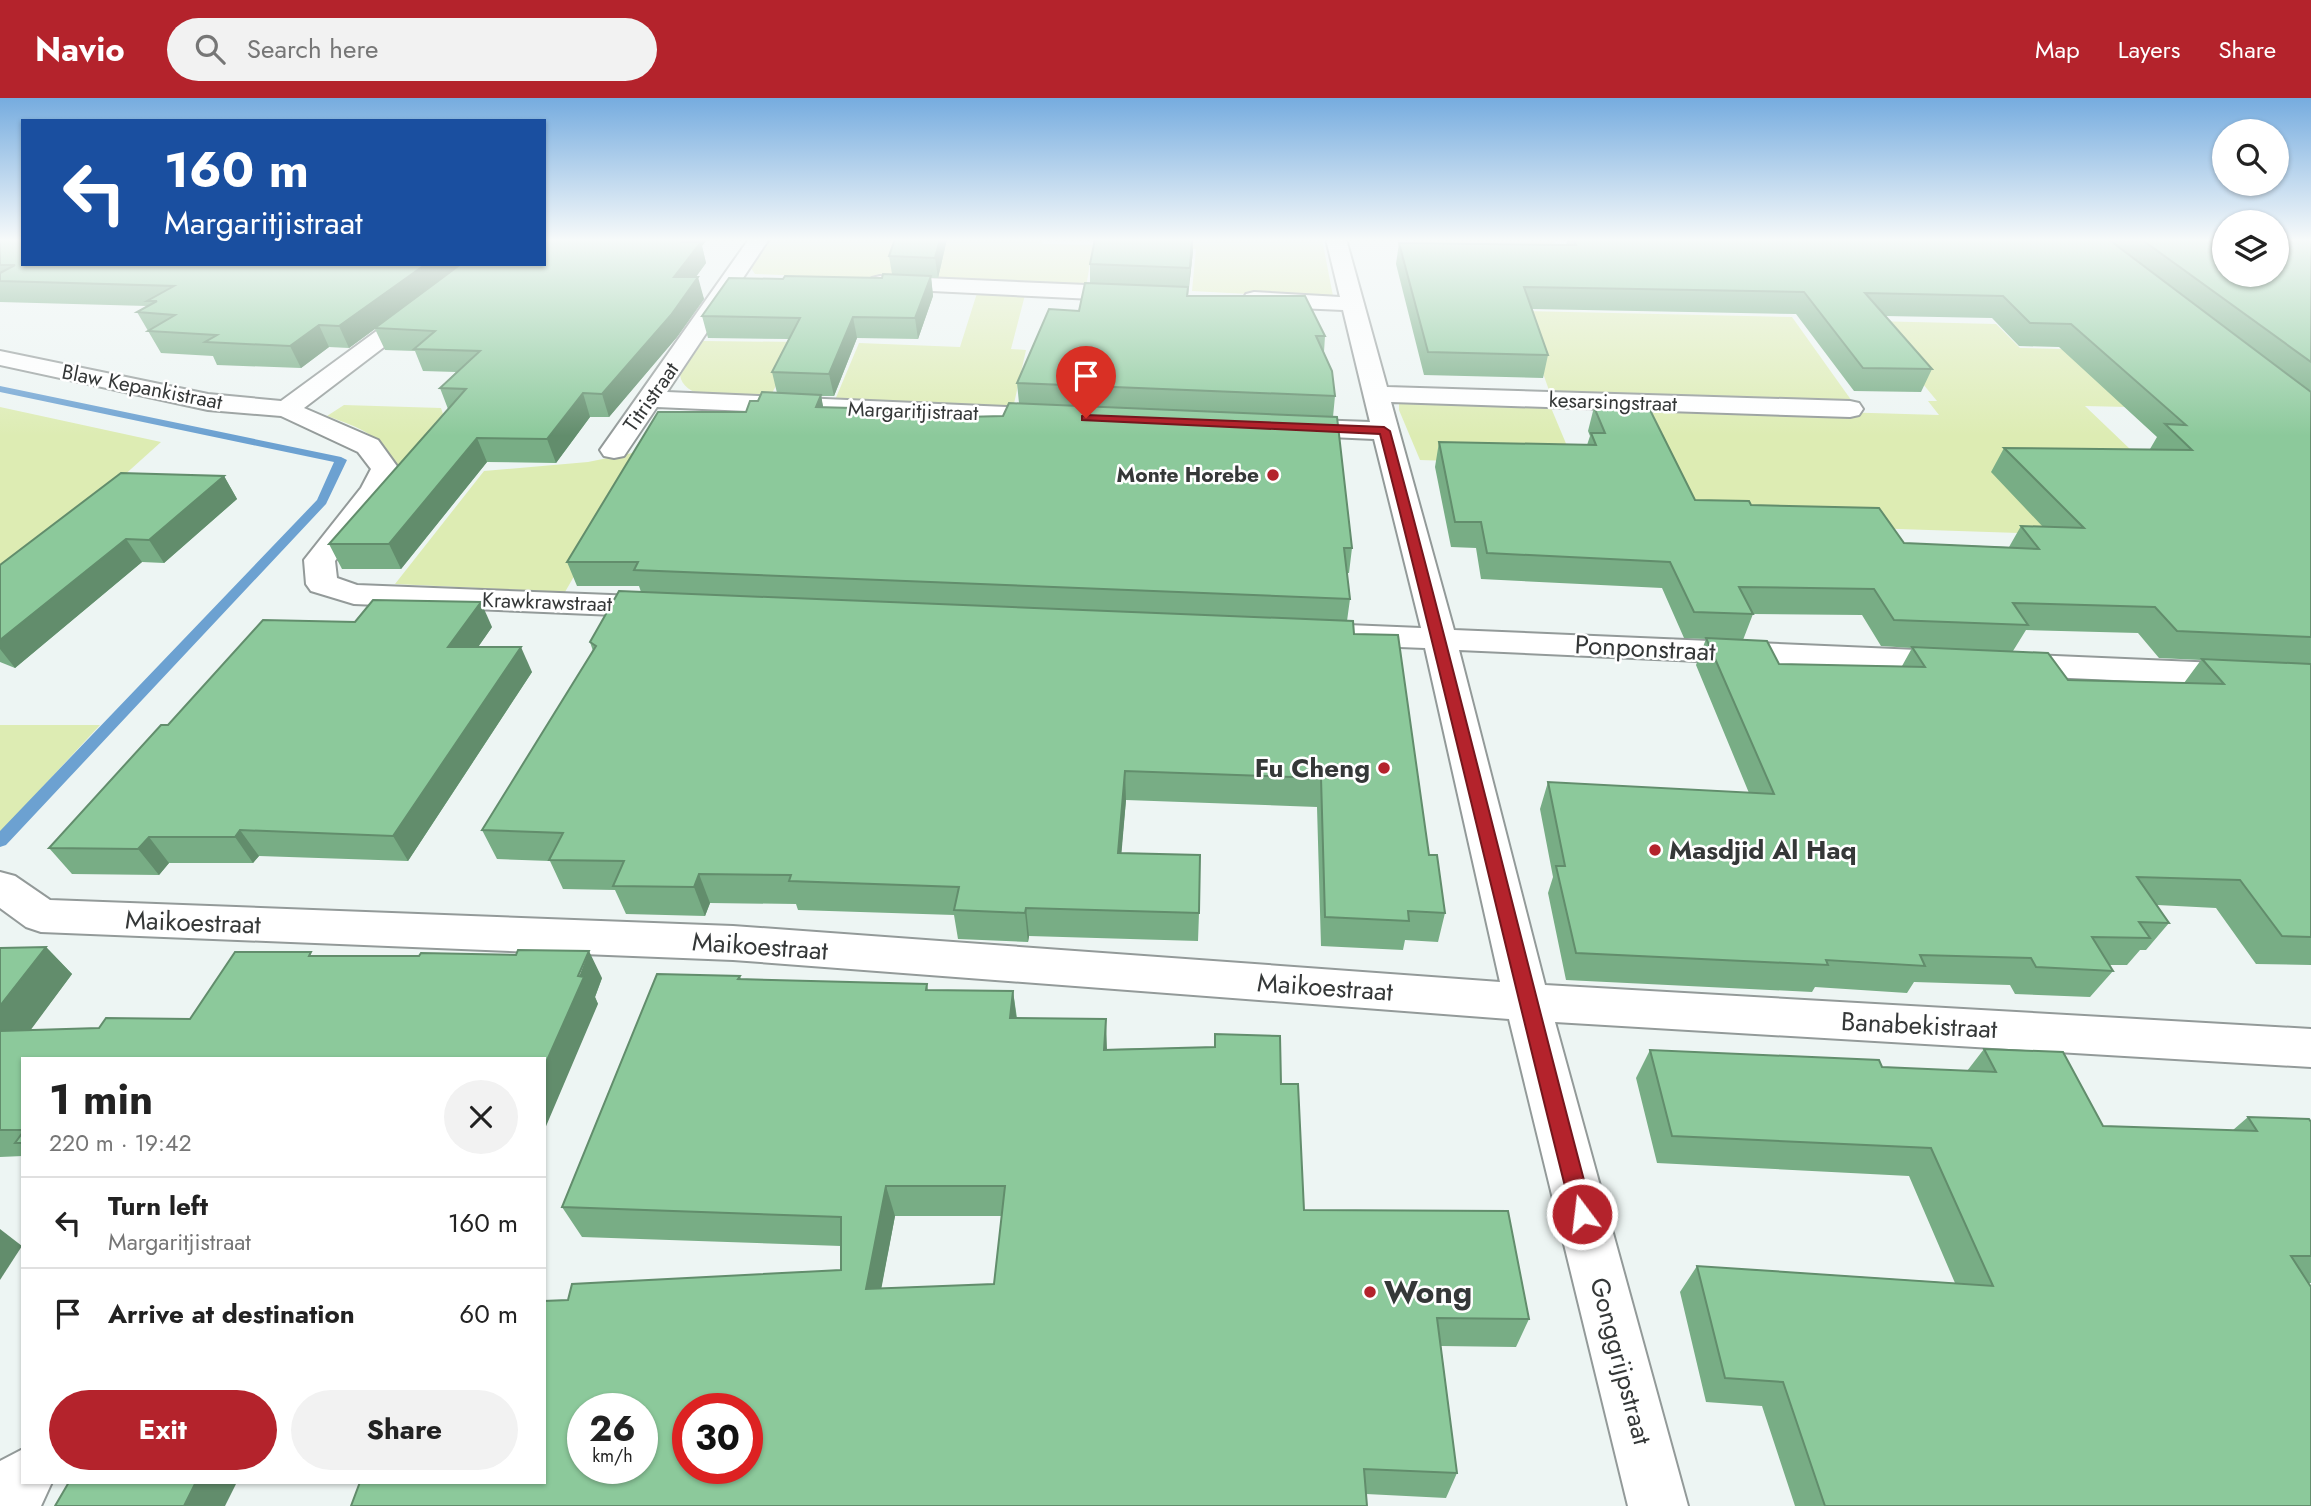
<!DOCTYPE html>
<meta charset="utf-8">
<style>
body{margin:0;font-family:Jost,sans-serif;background:#f2f2f2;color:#222;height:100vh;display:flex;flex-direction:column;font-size:26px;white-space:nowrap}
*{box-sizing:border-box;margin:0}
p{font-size:23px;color:#767676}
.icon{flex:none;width:38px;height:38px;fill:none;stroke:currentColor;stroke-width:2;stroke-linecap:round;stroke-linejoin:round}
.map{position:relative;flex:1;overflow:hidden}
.drawer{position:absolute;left:21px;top:959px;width:525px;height:427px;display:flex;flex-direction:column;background:#fff;border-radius:0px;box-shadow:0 2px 5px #0004}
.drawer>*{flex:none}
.guide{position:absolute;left:21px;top:21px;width:525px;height:147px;border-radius:0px;box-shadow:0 2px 5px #0004;background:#1a4fa0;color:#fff;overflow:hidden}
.controls{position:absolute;left:2212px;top:21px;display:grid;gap:14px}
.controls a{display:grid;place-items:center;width:77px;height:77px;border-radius:50%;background:#fff;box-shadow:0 2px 5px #0004;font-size:35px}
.speed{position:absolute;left:567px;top:1295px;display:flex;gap:14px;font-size:35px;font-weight:700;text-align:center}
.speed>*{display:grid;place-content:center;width:91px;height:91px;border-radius:50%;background:#fff;box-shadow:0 2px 5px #0004;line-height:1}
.speed small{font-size:18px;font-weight:400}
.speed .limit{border:10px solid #d22;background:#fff;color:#111}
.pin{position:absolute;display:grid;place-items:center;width:60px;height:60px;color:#fff;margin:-72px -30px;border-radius:50% 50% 50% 0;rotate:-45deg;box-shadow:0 0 7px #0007}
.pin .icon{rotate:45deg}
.me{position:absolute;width:77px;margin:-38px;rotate:345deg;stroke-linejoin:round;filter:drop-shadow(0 0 5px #0008)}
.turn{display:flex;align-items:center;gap:24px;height:147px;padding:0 28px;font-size:32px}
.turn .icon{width:91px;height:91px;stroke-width:2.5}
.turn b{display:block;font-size:49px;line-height:60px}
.round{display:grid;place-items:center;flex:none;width:74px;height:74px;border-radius:37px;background:#f2f2f2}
.overview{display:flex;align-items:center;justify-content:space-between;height:119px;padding:0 28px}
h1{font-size:42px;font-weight:700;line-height:52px}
.cta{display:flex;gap:14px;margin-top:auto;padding:14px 28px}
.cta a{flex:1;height:80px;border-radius:42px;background:#b4232c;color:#fff;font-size:28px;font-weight:700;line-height:80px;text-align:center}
.cta a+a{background:#f2f2f2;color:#222}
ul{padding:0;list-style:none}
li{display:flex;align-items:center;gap:21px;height:91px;padding:0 28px;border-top:2px solid #e0e0e0}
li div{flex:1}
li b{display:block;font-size:26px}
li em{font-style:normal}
header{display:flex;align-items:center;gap:42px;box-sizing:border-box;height:98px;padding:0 35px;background:#b4232c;color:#fff}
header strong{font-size:33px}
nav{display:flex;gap:38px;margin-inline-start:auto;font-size:24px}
.search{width:490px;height:63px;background:#f2f2f2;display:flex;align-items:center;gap:18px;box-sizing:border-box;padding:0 24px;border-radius:38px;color:#767676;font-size:26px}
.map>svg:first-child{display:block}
</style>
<header>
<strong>Navio</strong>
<div class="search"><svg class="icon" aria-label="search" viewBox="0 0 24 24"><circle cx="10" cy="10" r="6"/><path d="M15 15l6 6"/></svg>Search here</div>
<nav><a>Map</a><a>Layers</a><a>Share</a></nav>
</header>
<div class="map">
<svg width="2311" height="1408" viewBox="0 0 2311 1408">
<rect width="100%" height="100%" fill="#edf5f3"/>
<g fill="#ddecb3">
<polygon points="769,141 1042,141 1042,146 1093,147 1086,189 755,176 751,170"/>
<polygon points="1147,141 1322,141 1333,198 1321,200 1192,193 1196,151 1148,150"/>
<polygon points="1412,141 1554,143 1564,166 1419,162"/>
<polygon points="978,192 1026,193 1011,251 1026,252 1013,310 835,302 859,245 960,249"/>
<polygon points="1521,213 1792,219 1854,306 1551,298"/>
<polygon points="1871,223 1996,226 2020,250 2221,255 2294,313 2085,308 2225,442 1693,424 1637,308 1939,317 1928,303 1937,303"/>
<path d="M703,243L799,244L769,301C745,300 684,306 680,277Z"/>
<polygon points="1403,303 1549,305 1575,367 1420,362 1399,312 1399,306"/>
<path d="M344,307L441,310L443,316L467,317L397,374C388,339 358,329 327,318Z"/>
<polygon points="0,309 161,344 0,489"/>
<polygon points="647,352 565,494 395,486 484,373 588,364"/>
<polygon points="0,627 100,627 0,735"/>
</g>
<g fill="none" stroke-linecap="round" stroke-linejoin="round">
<polygon fill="#6ca1d1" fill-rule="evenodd" points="0,288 341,359 347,362 326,406 6,747 0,749 0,733 317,402 334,364 0,294"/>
<defs>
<g id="minor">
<polygon points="749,141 769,141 667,294 1055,311 1064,313 1068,319 1064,325 1055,327 657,309 624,358 614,360 604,358 600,352"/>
<polygon points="1326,141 1346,141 1387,289 1850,303 1859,305 1863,311 1859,317 1850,319 1391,304 1454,532 2311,569 2311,591 1459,552 1545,887 2311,931 2311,969 1555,924 1688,1408 1628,1408 1509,921 733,862 41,834 26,829 0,810 0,774 15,778 50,802 733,828 1500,884 1425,550 1348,547 1336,544 1331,537 1336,530 1348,527 1421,530 1374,341 1286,337 1277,335 1273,329 1277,323 1286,321 1370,324 1343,212 1254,208 1246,206 1243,201 1246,196 1254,194 1340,199"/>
<polygon points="468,166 493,166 304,310 378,342 399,371 384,399 335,463 337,480 357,487 662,499 673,502 678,509 673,516 662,519 354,506 311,493 306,486 304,462 361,390 371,371 358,354 281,318 208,312 0,267 0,253 208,296 281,303"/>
<polygon points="880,178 1134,189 1142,191 1145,196 1142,201 1134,203 872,190 869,185 872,180"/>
<polygon points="23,1351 23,1384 52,1384 41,1408 0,1408 0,1363"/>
</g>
</defs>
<use href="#minor" stroke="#939a99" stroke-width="4"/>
<use href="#minor" fill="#fff" fill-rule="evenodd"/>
</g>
<g fill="#78ad85" fill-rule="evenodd">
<polygon points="0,141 544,166 702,148 706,165 696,179 704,201 677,239 609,319 590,319 556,365 487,364 401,471 342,471 329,446 448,311 440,290 456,274 423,273 415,253 385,252 375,231 349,250 329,249 301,270 217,267 213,258 161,255 137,214 147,208 0,204"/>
<polygon points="895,141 947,141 938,180 931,180 933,198 918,241 857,240 834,298 821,298 823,310 889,320 1003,318 1019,305 1017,285 1079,213 1090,185 1090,166 1193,153 1188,198 1325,238 1324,254 1335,298 1333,319 1352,450 1349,475 1347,475 1350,501 1347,523 1354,536 1429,757 1445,815 1438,844 1405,842 1403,852 1321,848 1317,709 1126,702 1121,755 1199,815 1198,843 1029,838 1028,844 958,841 954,817 798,812 796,806 710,805 705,818 626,816 615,792 563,791 550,763 497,761 482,732 593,553 590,544 641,494 639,488 577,488 567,464 746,314 758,303 777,295 772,274 789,241 708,240 702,218 783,181 882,180 892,176 889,158"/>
<path d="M1568,141H2224L2311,144V867L2256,866L2216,810L2157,807L2169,825L2146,852H2140L2127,867H2109L2113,873L2090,899L2015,896L2010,887L1914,884L1907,895L1815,889L1812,894L1566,882L1548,795L1553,779L1540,711L1548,684L1749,695L1696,567L1706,541L1684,540L1662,490L1481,481L1476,450L1451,449L1435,369L1439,344L1587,347L1590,338L1588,333L1594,309L1695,402L1751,407L1904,445L2009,449L2021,428L2043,429L1991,374L2004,350L2151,352L2150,351L2157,339L2059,249L2019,248L1992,220L1885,218L1932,271L1921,294L1854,293L1796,216L1532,211L1548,257L1543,280L1424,277L1396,166L1399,145L1566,147ZM1753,516L1862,517L1881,548L1912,550L1902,568L1779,566L1743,542ZM2026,532L2138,535L2159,560L2201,562L2184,585L2068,582L2013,553Z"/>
<polygon points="224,378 237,401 164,465 142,464 15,570 0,564 0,467"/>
<polygon points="492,529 478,549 532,574 408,763 259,758 253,765 169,765 159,777 72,776 49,750 168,627"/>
<polygon points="46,849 72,876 30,932 99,930 190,921 314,858 602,880 595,899 598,906 23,961 23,1058 0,1059 0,850"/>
<path d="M740,878L741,881L927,886L928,892L1013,893L1017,920L1107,951L1214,949L1215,936L1281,986L1304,1112L1529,1221L1516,1249L1441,1248L1457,1375L1446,1400L1366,1396L568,1202L841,1172V1148L582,1139L562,1109ZM895,1118H1002L994,1186L881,1190Z"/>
<polygon points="1984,951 2103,1028 2233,1032 2248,1019 2311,1024 2311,1185 2309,1185 2311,1408 1795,1408 1762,1308 1706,1304 1680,1194 1697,1168 1955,1185 1909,1078 1657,1065 1636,980 1650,952 1882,969 1967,973"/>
</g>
<g fill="#628d6c">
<polygon points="685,141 708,141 702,148 706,165 680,200 674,179 682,144"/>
<polygon points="940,141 947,141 938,180 935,160"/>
<polygon points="1192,141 1193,153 1189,190 1190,170"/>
<polygon points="426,166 463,166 349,250 339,228"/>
<polygon points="931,178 933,198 918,241 915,220"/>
<polygon points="698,179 704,201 677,239 609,319 602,296"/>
<polygon points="853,219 857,240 834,298 829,276"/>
<polygon points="319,227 329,249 301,270 290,248"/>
<polygon points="583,295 590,319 556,365 547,341"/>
<polygon points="821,297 825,319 816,309"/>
<polygon points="888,311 892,334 884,321"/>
<polygon points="477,340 487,364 401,471 389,446"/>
<polygon points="224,378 237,401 164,465 149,442"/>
<polygon points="126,441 142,464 15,570 0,551 0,542"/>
<polygon points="481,504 492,529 460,575 448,549"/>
<polygon points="521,549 532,574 408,763 393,738"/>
<polygon points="1125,673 1126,702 1119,784 1118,755"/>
<polygon points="240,732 259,758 253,765 235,739"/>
<polygon points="149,739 169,765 159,777 138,751"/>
<polygon points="699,776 710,805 705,818 694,789"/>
<polygon points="1026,810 1029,838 1028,844 1025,815"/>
<polygon points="46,849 72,876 10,960 0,951 0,908"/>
<polygon points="589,853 602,880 595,899 598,906 544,1033 544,969"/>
<polygon points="1013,893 1017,925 1010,920"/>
<polygon points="1106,921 1107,952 1104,952"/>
<polygon points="886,1088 895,1118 876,1219 866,1191"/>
<polygon points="0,1131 22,1148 0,1182"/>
<polygon points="196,1384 237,1384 225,1408 184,1408"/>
</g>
<g fill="#8cc99b" stroke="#628d6c" stroke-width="2" fill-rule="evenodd">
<polygon points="0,141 23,141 23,166 426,166 339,228 319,227 290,248 205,244 217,237 148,233 175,217 137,214 157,203 147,203 174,188 0,183 0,175 15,167 0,167"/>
<polygon points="544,141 685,141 682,144 701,144 674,179 698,179 671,217 602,296 583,295 547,341 477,340 389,446 329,446 466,291 440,290 480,253 414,251 435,233 375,230 461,166 544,166"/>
<polygon points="895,141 940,141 935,160 889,158"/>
<polygon points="1095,141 1192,141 1190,170 1090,166"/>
<polygon points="1573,141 2108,141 2311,294 2311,539 2177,533 2155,509 2013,505 2028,527 1894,522 1874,491 1739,489 1753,516 1694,514 1670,464 1487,455 1481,424 1455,424 1439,344 1596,347 1591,335 1605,335 1594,309 1649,310 1695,402 1749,403 1751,407 1879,410 1904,445 2039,451 2021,428 2084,430 2004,350 2192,352 2165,326 2186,327 2071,226 2030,225 2003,198 1865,195 1932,271 1863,270 1804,194 1524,189 1548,257 1428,254 1399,145 1576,147"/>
<polygon points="2141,141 2224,141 2224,177 2277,177 2277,141 2306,141 2311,144 2311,264"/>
<polygon points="883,176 931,178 915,220 853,219 829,276 772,274 800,220 702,218 729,180 783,181 785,178 882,180"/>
<polygon points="1085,185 1188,189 1187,198 1305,198 1325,238 1316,238 1332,273 1335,298 1017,285 1049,211 1079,213"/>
<polygon points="762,294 821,297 816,309 888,311 884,321 1003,318 1009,305 1337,319 1352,450 1344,450 1350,501 634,472 638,464 567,464 658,314 746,314 750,303 758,303"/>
<polygon points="121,375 224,378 149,442 126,441 0,542 0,467"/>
<polygon points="619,493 1353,523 1354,536 1398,537 1429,757 1437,757 1445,815 1408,813 1409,823 1325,819 1321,680 1125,673 1118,755 1200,757 1199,815 1026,810 1025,815 954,812 959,789 789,783 791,777 699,776 694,789 613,788 624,763 549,762 563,735 482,732 596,548 590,544"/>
<polygon points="373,502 481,504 448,549 521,549 393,738 240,732 235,739 149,739 138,751 49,750 161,627 168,627 263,522 355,524"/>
<polygon points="1706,540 1767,543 1779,566 1925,569 1912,549 2048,555 2068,582 2224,586 2202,561 2311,566 2311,839 2282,838 2240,782 2137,779 2169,825 2139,824 2150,840 2092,839 2113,873 2036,869 2031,860 1920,857 1925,868 1826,862 1828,867 1576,855 1556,768 1565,768 1548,684 1774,696"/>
<polygon points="46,849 0,908 0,850"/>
<polygon points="518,852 589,853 578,878 584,879 544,969 544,961 23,961 23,1032 0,1032 0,933 99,930 106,920 190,921 235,854 311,854 309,858 419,858 421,855 516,857"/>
<path d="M657,876L740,878L738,881L927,886L926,892L1013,893L1010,920L1106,921L1104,952L1215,949V936L1280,938L1281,986H1298L1304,1112L1508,1113L1529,1221L1437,1220L1457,1375L1364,1371L1367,1408H351L360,1384H544V1203L568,1202L572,1186L841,1172V1119L562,1109ZM886,1088H1005L994,1186L866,1191ZM583,1311H642V1370H583ZM688,1311H747V1370H688Z"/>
<polygon points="1984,951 2063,954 2103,1028 2257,1033 2248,1019 2309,1021 2311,1024 2311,1158 2291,1158 2311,1189 2311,1408 1825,1408 1783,1284 1725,1280 1697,1168 1993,1188 1931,1050 1672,1038 1650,952 1879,962 1882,969 1996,974"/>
<polygon points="23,1034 23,1045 15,1045"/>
<polygon points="69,1384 196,1384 184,1408 55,1408"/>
</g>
<linearGradient id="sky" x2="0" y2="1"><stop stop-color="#76acdf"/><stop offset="0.42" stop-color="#f7fafa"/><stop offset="1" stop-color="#f7fafa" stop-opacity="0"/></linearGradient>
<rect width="2311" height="338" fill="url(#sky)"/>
<path fill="#b4232c" stroke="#75171d" stroke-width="2" d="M1086,317L1384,329L1390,333C1461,593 1523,855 1593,1116L1590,1123L1582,1126L1575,1123L1572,1116C1506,856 1447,595 1380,336L1082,322V318Z"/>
<g fill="#b4232c" stroke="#fff" stroke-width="2.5">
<circle cx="1273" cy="377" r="7"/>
<circle cx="1384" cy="670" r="7"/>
<circle cx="1655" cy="752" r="7"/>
<circle cx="1370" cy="1194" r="7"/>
</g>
<g text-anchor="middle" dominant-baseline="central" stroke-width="5" stroke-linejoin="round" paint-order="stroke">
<g font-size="21" fill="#353838" stroke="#fff">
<text transform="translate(142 289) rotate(11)">Blaw Kepankistraat</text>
<text transform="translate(651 299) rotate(-55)">Titristraat</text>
<text transform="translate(1613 304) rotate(2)">kesarsingstraat</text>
<text transform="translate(913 313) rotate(2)">Margaritjistraat</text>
<text transform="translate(547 504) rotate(2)">Krawkrawstraat</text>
</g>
<g font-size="21" font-weight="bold" fill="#353838" stroke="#fff" text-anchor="end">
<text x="1259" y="377">Monte Horebe</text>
</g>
<g font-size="26" fill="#353838" stroke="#fff">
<text transform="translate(1645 550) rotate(3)">Ponponstraat</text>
<text transform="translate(193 824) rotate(2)">Maikoestraat</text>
<text transform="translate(760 848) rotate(4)">Maikoestraat</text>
<text transform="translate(1325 889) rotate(4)">Maikoestraat</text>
<text transform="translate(1919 927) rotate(3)">Banabekistraat</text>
<text transform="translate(1621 1263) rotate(75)">Gonggrijpstraat</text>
</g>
<g font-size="26" font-weight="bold" fill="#353838" stroke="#fff" text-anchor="end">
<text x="1370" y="670">Fu Cheng</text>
<text x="1669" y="752" text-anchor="start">Masdjid Al Haq</text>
</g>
<g font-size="32" font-weight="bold" fill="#353838" stroke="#fff" text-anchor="start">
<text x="1384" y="1194">Wong</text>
</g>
</g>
</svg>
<div class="controls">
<a><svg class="icon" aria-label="search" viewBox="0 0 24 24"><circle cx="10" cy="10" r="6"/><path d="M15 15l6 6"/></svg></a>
<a><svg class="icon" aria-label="layers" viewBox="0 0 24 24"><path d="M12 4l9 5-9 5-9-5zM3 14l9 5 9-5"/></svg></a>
</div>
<div class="speed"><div>26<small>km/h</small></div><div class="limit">30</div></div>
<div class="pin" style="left:1086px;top:320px;background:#d93025"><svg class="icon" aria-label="arrive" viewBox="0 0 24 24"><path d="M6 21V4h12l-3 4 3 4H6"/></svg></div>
<svg class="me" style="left:1582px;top:1116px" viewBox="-20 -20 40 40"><circle r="17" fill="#b4232c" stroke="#fff" stroke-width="3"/><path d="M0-11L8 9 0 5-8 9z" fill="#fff"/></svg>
<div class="guide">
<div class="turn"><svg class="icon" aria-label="left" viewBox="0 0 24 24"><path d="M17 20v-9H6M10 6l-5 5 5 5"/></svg><div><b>160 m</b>Margaritjistraat</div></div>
</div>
<section class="drawer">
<div class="overview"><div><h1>1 min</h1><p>220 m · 19:42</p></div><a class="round"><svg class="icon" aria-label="close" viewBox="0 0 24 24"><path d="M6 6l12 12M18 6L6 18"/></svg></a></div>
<ul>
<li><svg class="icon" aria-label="left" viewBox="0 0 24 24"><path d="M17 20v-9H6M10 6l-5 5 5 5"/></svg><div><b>Turn left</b><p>Margaritjistraat</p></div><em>160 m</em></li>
<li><svg class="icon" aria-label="arrive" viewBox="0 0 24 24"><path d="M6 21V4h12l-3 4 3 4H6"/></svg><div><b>Arrive at destination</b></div><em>60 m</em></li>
</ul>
<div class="cta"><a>Exit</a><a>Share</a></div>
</section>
</div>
